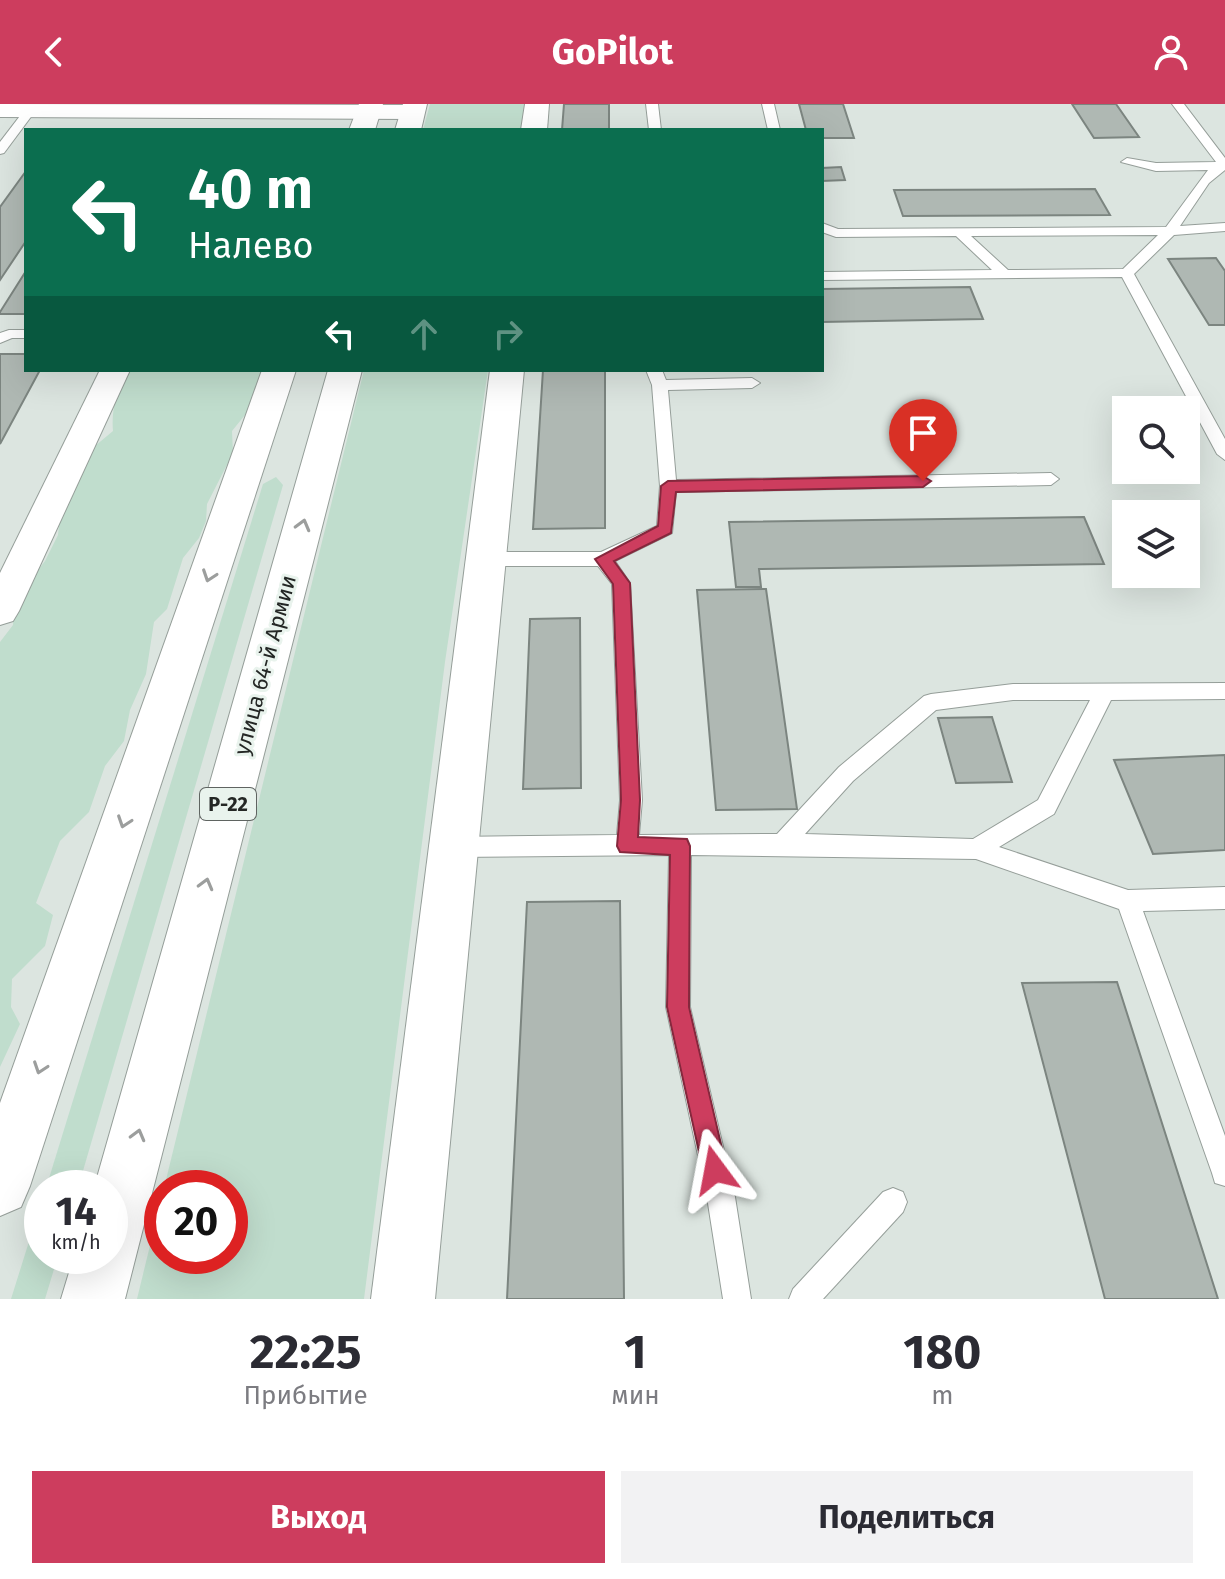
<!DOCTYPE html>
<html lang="ru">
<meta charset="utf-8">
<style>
body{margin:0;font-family:"Fira Sans",sans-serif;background:#f2f2f3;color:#2b2b33;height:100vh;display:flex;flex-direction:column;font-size:30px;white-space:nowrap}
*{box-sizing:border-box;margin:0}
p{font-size:26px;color:#7c7c81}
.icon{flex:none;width:44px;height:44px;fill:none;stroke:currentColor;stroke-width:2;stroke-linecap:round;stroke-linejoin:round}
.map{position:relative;height:1195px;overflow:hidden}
.side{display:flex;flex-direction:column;background:#fff;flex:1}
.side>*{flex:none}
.guide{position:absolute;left:24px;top:24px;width:800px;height:244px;border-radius:0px;box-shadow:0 8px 32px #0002;background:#0b6e4f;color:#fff;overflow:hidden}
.buttons{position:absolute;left:1112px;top:292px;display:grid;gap:16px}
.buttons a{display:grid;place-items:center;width:88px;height:88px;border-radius:0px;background:#fff;box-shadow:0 8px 32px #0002;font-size:40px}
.speed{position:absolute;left:24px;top:1066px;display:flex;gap:16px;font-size:40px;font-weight:700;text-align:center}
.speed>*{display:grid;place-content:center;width:104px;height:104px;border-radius:50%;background:#fff;box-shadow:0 8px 32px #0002;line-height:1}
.speed small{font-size:20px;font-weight:400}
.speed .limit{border:12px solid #d22;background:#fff;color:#111}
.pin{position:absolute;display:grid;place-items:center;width:68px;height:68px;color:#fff;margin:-82px -34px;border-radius:50% 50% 50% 0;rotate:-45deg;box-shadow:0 0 8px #0007}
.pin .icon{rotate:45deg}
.me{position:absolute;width:88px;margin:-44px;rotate:347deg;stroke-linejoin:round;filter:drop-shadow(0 0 6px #0008)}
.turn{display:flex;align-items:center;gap:28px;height:168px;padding:0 32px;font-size:36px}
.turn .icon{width:104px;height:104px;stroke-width:2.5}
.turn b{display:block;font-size:56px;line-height:68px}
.lanes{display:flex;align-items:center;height:76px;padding:0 32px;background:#0003;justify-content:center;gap:40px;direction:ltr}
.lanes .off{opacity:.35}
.eta{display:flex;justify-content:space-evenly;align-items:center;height:136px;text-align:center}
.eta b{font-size:48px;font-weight:700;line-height:56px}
.primary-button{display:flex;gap:16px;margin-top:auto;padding:16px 32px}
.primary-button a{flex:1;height:92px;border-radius:0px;background:#cd3d5e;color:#fff;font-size:32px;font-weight:700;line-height:92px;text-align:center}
.primary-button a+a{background:#f2f2f3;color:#2b2b33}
header{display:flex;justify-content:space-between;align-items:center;height:104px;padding:0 32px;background:#cd3d5e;color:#fff;font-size:36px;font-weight:700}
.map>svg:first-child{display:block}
</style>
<header><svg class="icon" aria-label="back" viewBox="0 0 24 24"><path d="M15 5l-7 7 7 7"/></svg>GoPilot<svg class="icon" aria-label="person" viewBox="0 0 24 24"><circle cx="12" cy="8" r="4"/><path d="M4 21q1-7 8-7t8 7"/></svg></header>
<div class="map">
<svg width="1225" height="1195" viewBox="0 0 1225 1195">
<rect width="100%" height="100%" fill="#dce5e0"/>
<g fill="#c0ddcd">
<polygon points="430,0 524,0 521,26 423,26"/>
<path d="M128,266H263L249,306L232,327L233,349L207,400L206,417L199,434L183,454L167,505L154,518L146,570L130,606L124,637L105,662L89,708L60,737L36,799L53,811L45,842L12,875L11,903L20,920L0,963V538L13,521L14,497L45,457L58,431L61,400L89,347L113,327C111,306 117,284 128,266Z"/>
<polygon points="364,266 488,266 445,558 364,1195 137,1195 162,1092 162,1152 230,1152 230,1084 164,1084"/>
<polygon points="276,373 283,381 78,1084 46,1084 263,380"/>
<polygon points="42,1096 42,1152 58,1152 45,1195 11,1195"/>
</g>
<g fill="#afb8b3" stroke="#7c8580" stroke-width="2">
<polygon points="564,0 609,0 609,26 562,26"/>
<polygon points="799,0 843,0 854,34 822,34 822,26 806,26"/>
<polygon points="1072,0 1116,0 1139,33 1094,34"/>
<polygon points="841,63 845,76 822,77 822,64"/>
<polygon points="26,67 26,137 0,176 0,103"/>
<polygon points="1095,85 1110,111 903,112 894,86"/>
<polygon points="1216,154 1225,167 1225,221 1209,221 1168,155"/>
<polygon points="26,167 26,210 0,210 0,208"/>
<polygon points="970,183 983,215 822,218 822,185"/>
<polygon points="0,250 26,250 26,266 40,266 0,340"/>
<polygon points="543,266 605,266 605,424 533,425"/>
<polygon points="1084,413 1104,460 759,465 761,483 736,483 729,418"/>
<polygon points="766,485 797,705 716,706 697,486"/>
<polygon points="580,514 581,684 523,685 530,515"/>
<polygon points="992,613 1012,678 956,679 938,614"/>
<polygon points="1225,651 1225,746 1153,750 1114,656"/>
<polygon points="620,797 624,1195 507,1195 527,798"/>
<polygon points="1117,878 1218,1195 1105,1195 1022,879"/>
</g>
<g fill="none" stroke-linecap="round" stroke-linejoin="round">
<defs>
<g id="lane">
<polygon points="646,0 658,0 661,26 649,26"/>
<polygon points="762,0 774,0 780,26 768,26"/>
<path d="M1172,0H1184L1225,54V66L1209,79L1180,122L1225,119V127L1174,131L1134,170L1225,335V356L1217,350L1122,173L822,176V168L992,166L956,132L836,133L822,128V119L838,125L1166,123L1208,66L1156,67L1121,58L1127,54L1156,59L1216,58ZM1158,131L1123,165L1008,166L971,132Z"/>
<polygon points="26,4 36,6 4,49 0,50 0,38"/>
<polygon points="9,226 26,226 26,234 12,234 0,239 0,229"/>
<path d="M646,266H662L666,276L752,274L760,279L752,284L668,286L676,376L1051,369L1059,375L1051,381L676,388L672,429L615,457L630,479L642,696L639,731L777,730L839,663L924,592L931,590L1013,580L1225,579V595L1111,596L1054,710L999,743L1128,786L1225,783V805L1143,807L1225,1032V1082L1215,1079L1212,1069L1119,805L976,755L691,751L690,903L735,1093L751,1195H723L707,1093L666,903L669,751L454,753L446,750L443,743L446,736L454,733L617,731L620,696L612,480L598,462H486L477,455L486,448H601L657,422L660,382L652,281ZM1013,596H1090L1038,696L973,735L805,730L853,677L936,606Z"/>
<polygon points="893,1084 903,1088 907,1098 903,1108 823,1195 789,1195 793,1185 883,1088"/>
</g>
<g id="street">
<polygon points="0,0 413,1 424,8 413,15 0,13"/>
<polygon points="100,266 130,266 19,507 13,517 0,521 0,469"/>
</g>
<g id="secondary">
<polygon points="525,0 549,0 547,26 521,26"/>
<polygon points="490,266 524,266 435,1195 371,1195"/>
</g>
<g id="highway">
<polygon points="359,0 383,0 375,26 349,26"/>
<polygon points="403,0 427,0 421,26 395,26"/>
<polygon points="262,266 296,266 30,1082 21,1103 0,1112 0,999"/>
<polygon points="328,266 362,266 125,1195 61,1195 74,1152 110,1152 110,1084 94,1084"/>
</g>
</defs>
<use href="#lane" stroke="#959e99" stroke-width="2"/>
<use href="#street" stroke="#959e99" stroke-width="2"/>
<use href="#secondary" stroke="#959e99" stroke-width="2"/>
<use href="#highway" stroke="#959e99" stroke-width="2"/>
<use href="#lane" fill="#fff" fill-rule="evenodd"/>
<use href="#street" fill="#fff" fill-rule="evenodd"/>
<use href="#secondary" fill="#fff" fill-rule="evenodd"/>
<use href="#highway" fill="#fff" fill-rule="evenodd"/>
</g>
<defs><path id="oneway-chevron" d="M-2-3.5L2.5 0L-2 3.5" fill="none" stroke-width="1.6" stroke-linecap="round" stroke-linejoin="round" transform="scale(2)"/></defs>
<g stroke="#9c9e9d">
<use href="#oneway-chevron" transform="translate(303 421) rotate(-75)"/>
<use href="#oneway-chevron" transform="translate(209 472) rotate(109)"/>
<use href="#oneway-chevron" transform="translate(124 718) rotate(109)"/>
<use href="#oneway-chevron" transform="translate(206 780) rotate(-75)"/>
<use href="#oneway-chevron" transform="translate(40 964) rotate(109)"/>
<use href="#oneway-chevron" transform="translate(138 1031) rotate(-75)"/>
</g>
<polygon fill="#cd3d5e" stroke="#85283d" stroke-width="2" points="923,372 931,377 923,383 676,388 671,429 614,457 630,479 640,696 638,733 687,735 690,742 689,903 727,1066 724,1074 715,1078 707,1074 703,1066 667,903 670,751 620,748 617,742 621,696 613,480 595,455 658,422 661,382 668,377"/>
<g text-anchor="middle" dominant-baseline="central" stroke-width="6" stroke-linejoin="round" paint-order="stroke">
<rect fill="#e9f3ed" stroke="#5f6461" stroke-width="2" x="200" y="684" width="56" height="32" rx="6"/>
<g font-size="20" font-weight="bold" fill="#242725">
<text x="228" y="700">Р-22</text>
</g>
<g font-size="22" fill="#242725" stroke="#e9f3ed">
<text transform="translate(265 561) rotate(-75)">улица 64-й Армии</text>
</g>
</g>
</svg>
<div class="buttons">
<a><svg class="icon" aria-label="search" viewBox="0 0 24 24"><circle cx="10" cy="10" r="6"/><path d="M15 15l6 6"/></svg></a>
<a><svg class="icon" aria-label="layers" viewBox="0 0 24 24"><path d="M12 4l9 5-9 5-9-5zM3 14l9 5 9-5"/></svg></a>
</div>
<div class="speed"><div>14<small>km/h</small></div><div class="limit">20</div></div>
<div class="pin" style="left:923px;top:377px;background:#d93025"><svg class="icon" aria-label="arrive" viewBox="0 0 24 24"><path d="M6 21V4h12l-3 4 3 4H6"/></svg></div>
<svg class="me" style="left:715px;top:1066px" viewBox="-20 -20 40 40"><path d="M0-17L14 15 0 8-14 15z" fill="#cd3d5e" stroke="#fff" stroke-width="4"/></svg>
<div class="guide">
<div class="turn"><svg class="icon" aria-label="left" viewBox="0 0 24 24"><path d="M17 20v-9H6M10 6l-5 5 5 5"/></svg><div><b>40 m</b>Налево</div></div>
<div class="lanes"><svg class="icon" aria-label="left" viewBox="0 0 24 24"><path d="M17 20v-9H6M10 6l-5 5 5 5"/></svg><svg class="icon off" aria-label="ahead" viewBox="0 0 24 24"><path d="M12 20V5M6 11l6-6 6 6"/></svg><svg class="icon off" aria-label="right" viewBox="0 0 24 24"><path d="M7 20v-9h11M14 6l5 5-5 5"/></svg></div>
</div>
</div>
<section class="side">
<div class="eta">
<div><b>22:25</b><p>Прибытие</p></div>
<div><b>1</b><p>мин</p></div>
<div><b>180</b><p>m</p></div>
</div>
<div class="primary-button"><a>Выход</a><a>Поделиться</a></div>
</section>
